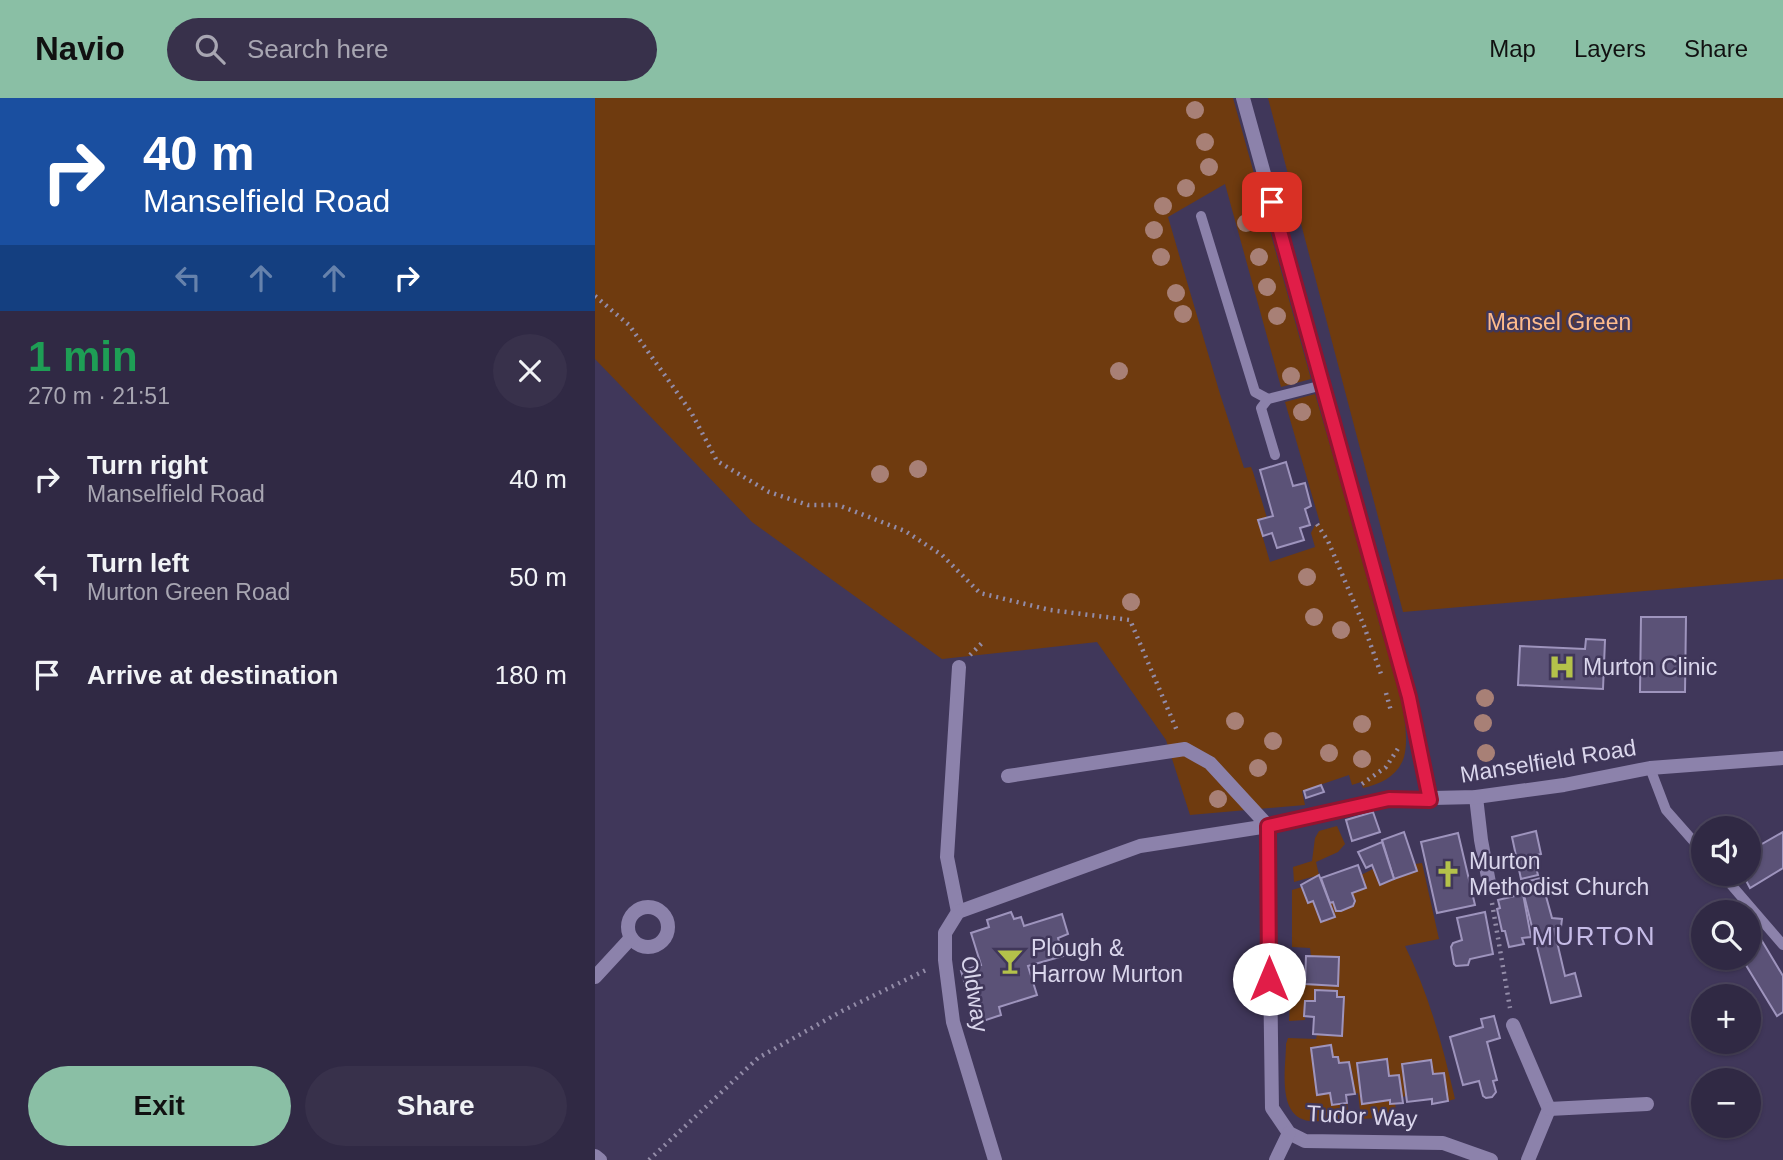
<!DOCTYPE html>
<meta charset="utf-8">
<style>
body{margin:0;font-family:Arial,sans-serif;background:#38314b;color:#f1f3f6;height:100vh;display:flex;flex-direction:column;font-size:26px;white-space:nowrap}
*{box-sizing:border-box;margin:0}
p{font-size:23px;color:#a8a6b2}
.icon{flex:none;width:38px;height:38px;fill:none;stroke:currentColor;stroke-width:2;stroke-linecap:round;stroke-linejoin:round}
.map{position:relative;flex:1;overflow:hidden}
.drawer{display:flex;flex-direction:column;background:#302944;width:595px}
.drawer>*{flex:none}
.hud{background:#1a4fa0;color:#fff;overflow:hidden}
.tools{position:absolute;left:1096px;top:718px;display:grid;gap:14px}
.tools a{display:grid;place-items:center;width:70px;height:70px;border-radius:50%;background:#302944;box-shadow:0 2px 5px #0004,0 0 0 2px #4b455d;font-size:35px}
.pin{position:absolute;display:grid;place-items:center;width:60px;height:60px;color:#fff;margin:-30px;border-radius:14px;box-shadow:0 4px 10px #0006}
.me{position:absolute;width:77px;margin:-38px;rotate:0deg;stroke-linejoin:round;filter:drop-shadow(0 0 5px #0008)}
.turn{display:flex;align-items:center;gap:24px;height:147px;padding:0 28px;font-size:32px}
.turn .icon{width:91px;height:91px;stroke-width:2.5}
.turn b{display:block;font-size:49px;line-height:60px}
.lanes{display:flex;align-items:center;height:66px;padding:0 28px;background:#0003;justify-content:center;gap:35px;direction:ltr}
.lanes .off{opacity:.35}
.round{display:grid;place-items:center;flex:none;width:74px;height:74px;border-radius:37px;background:#38314b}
.headline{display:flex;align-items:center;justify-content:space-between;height:119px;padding:0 28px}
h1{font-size:42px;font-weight:600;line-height:52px;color:#1e9e55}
.button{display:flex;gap:14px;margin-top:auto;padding:14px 28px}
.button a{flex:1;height:80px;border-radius:42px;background:#8abfa5;color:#111;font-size:28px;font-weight:600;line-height:80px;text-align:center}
.button a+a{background:#38314b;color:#f1f3f6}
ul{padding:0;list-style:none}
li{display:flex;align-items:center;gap:21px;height:98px;padding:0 28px}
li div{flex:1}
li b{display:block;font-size:26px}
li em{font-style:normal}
header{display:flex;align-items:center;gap:42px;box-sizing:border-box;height:98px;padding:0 35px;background:#8abfa5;color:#111}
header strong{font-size:33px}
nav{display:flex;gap:38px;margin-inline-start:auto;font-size:24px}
.search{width:490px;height:63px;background:#38314b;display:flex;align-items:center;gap:18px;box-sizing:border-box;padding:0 24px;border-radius:38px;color:#a8a6b2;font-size:26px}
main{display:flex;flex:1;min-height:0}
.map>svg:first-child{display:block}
</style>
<header>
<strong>Navio</strong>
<div class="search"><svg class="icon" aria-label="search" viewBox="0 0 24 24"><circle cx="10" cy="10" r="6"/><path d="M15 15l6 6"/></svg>Search here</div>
<nav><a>Map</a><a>Layers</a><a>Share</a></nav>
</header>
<main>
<section class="drawer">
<div class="hud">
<div class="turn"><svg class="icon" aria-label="right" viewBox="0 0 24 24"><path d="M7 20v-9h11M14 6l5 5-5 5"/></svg><div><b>40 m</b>Manselfield Road</div></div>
<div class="lanes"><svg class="icon off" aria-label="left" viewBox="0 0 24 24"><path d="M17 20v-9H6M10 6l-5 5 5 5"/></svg><svg class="icon off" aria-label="ahead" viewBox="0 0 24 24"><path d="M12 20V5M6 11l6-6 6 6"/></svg><svg class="icon off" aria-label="ahead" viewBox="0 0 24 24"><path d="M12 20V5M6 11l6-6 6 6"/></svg><svg class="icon" aria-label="right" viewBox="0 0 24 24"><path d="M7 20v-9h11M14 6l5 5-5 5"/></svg></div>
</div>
<div class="headline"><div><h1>1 min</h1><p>270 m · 21:51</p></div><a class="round"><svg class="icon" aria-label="close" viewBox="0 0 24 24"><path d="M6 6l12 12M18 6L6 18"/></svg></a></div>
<ul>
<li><svg class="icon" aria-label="right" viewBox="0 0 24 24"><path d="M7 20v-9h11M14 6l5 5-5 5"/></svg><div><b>Turn right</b><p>Manselfield Road</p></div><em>40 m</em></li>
<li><svg class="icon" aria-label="left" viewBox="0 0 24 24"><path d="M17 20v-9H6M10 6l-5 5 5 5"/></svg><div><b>Turn left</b><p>Murton Green Road</p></div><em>50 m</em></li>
<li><svg class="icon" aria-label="arrive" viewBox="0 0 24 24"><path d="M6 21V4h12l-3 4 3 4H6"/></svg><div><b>Arrive at destination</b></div><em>180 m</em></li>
</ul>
<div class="button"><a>Exit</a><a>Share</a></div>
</section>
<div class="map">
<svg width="1188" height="1062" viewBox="0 0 1188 1062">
<rect width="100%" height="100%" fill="#40375a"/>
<g fill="#6f3b0f">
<path d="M0,0H638L716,281L686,289L630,86L573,119L625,296L649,370L656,369L658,374L672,420L663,423L675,464L720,449L716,435L720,427L725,425L690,304L720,296C743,373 764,451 785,528C795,563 818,625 809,659C803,678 786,686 768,690L766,684L757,687L754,677L707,693L710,707L595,717L571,642L502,544L347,561L157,424L0,261Z"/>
<polygon points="673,0 1188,0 1188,481 808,514"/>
<polygon points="742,728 750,746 743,754 721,764 724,777 699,784 698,769 717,763 720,740 724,733"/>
<path d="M827,765L844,841L810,848C834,896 848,949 860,1001L853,1003L849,975L838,976L836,962L807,966L811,998L807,999L804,977L794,978L792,962L762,965L767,1005L795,1002L796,1006L800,1005L802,1019L766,1021L763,995L760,996L757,973L744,965L743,959H738L716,950L722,996L735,995L738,1007L752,1005L754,1021C741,1022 727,1024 715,1023C681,1019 691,970 691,946L693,940L721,941L722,937L746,938L749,900L742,899L741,893L720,892V903H710V922L694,923L697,867L707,868V871H710V886L742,888L744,860L716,858L715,850L697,849V792L707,789L713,805L718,803L726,824L735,805L738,804L741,812L746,813L758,808L760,803L757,795L771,790L766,777L778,771L786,787L822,772L820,766Z"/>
</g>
<g fill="#5b5277" stroke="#9e94bd" stroke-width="2">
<polygon points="691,364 698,388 710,385 716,408 710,411 715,427 705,430 709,442 682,450 677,435 668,438 663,422 678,418 665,372"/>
<polygon points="1046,519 1091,519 1090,594 1045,594"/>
<polygon points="991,541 1010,542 1008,591 923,587 925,548 990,551"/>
<polygon points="726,687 729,694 711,700 709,693"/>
<polygon points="778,714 785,734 757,743 751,722"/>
<polygon points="941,733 946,756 938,758 943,777 926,781 917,739"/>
<polygon points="809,734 822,773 799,781 787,742"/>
<polygon points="1188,734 1188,770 1155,790 1147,775 1153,775 1153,754"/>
<polygon points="863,735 880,807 842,815 826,744"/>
<polygon points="787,744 799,781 785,787 777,767 771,770 763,754"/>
<polygon points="763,767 771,790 757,795 760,803 758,808 746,813 741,813 738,804 735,805 726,780"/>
<polygon points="724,777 740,819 726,824 718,803 713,805 706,787"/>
<polygon points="946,780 957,820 967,821 966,829 959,831 970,878 980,875 986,898 956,905 926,785"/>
<polygon points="928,796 936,839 927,840 929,846 914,849 910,833 907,833 902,811 905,810 903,802"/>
<polygon points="416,814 419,821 426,819 429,828 467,816 473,836 463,840 468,858 433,868 442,897 404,909 406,917 385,924 381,911 378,911 366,873 386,867 376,835 394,829 392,822"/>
<polygon points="890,814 898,856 875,861 873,867 861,868 859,866 856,849 858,845 867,842 862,820"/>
<polygon points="1164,838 1188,878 1188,914 1182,918 1146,859 1153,859 1153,845"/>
<polygon points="711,858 744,859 743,888 710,886"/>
<polygon points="720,892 742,893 742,899 749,899 747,938 718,936 719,919 709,918 710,903 720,903"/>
<polygon points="899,918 905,940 892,944 902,982 898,983 901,994 897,999 891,1000 888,998 884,983 868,987 855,939 888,929 886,921"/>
<polygon points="736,947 738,959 743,959 744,965 754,964 760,996 751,997 752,1005 737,1007 735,995 722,997 716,950"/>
<polygon points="792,961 794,978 804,977 808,1005 795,1006 795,1002 767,1006 762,965"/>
<polygon points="836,962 838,976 849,975 853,1003 837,1006 837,1001 812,1004 807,966"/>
</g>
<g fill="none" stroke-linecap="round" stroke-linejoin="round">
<g stroke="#938ca8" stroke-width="4.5" stroke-dasharray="2 5" stroke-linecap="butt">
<polyline points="0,198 34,227 96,314 122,363 174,394 213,407 243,407 310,433 347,457 385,495 455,512 535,522 583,635"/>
<polyline points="722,426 733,443 769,528 786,576"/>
<polyline points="375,557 387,545"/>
<polyline points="791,595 796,613"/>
<polyline points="767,686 791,669 804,649"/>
<polyline points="897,805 915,910"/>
<polyline points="54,1062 163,960 247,913 333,871"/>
</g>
<g stroke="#8c82ab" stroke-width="10">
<polyline points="606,118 660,294 673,301"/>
<polyline points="680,357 666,310 673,301 728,287"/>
<polyline points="1055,670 1071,712 1108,754"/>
<polyline points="1126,775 1188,847"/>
</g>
<g stroke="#8c82ab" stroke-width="14">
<polyline points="413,678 590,651 615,665 673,728 677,1010 694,1035 710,1043 848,1045 896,1062"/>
<polyline points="881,699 886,742 895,790"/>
<circle cx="53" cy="829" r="20"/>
<polyline points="363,814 352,759 364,569"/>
<polyline points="0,879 36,840"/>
<polyline points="918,927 954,1011 933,1062"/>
<polyline points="954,1011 1052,1006"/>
<polyline points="0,1058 5,1062"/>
<polyline points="681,1062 694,1035"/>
</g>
<g stroke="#8c82ab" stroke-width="14">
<polyline points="648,0 814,599 835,702"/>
<polyline points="400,1062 358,924 350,862 350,835 363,814 545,748 673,728 794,701 881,699 969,687 1055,670 1188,660"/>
</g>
</g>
<g fill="#a88076">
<circle cx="600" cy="12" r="9"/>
<circle cx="610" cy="44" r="9"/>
<circle cx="614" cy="69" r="9"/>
<circle cx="591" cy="90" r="9"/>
<circle cx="568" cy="108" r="9"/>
<circle cx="651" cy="125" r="9"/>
<circle cx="559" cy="132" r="9"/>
<circle cx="566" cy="159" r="9"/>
<circle cx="664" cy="159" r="9"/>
<circle cx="672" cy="189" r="9"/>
<circle cx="581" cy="195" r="9"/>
<circle cx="588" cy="216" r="9"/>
<circle cx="682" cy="218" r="9"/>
<circle cx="524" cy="273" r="9"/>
<circle cx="696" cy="278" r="9"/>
<circle cx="707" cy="314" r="9"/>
<circle cx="323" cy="371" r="9"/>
<circle cx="285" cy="376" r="9"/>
<circle cx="712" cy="479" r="9"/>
<circle cx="536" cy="504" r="9"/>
<circle cx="719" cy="519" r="9"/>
<circle cx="746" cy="532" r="9"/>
<circle cx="890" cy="600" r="9"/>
<circle cx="640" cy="623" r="9"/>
<circle cx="888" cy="625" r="9"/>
<circle cx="767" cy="626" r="9"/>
<circle cx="678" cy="643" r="9"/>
<circle cx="734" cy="655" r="9"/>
<circle cx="891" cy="655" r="9"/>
<circle cx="767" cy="661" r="9"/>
<circle cx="663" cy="670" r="9"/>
<circle cx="623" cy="701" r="9"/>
</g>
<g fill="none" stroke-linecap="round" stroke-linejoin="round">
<defs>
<polyline id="route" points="674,881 673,728 794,701 835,702 814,599 677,104"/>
</defs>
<use href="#route" stroke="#92132f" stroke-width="18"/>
<use href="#route" stroke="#e11d48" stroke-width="12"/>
</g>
<defs>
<symbol id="hospital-bare" viewBox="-9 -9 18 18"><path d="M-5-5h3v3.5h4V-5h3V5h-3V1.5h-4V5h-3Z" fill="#b4c24a" stroke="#40375a" stroke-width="2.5" paint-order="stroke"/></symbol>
<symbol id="church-bare" viewBox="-9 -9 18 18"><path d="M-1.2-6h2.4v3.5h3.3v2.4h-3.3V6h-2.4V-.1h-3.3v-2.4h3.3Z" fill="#b4c24a" stroke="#40375a" stroke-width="2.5" paint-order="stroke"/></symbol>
<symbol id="bar-bare" viewBox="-9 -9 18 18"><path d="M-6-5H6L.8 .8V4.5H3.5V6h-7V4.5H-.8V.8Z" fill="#b4c24a" stroke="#40375a" stroke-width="2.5" paint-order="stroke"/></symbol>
</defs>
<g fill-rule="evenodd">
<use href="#hospital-bare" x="948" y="550" width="38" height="38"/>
<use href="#church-bare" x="834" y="757" width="38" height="38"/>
<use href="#bar-bare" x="396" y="844" width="38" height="38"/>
</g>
<g text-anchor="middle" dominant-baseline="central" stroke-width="5" stroke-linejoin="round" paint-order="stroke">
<g font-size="23" fill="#febb8c" stroke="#40375a">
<text x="964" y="224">Mansel Green</text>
</g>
<g font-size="23" fill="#dad6ec" stroke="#40375a" text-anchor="start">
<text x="988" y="569">Murton Clinic</text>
<text x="874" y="763">Murton<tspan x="874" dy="26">Methodist Church</tspan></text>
<text x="436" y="850">Plough &amp;<tspan x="436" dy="26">Harrow Murton</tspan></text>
</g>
<g font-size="23" fill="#dad6ec" stroke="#40375a">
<text transform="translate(953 663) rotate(-9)">Manselfield Road</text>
<text transform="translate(380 896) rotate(81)">Oldway</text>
<text transform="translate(767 1018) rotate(3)">Tudor Way</text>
</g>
<g font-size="26" letter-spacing="2" fill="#c6bce7" stroke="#40375a">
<text x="999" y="838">MURTON</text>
</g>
</g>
</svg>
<div class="tools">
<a><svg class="icon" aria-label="sound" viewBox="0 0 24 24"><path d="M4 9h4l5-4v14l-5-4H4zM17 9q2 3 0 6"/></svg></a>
<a><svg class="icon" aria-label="search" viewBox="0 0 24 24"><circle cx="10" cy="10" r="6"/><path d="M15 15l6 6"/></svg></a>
<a>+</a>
<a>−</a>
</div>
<div class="pin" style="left:677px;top:104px;background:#d93025"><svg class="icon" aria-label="arrive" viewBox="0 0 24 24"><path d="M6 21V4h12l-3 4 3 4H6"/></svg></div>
<svg class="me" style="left:674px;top:881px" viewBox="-20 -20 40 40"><circle r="19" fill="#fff"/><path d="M0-13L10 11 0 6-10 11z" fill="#e11d48"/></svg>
</div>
</main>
